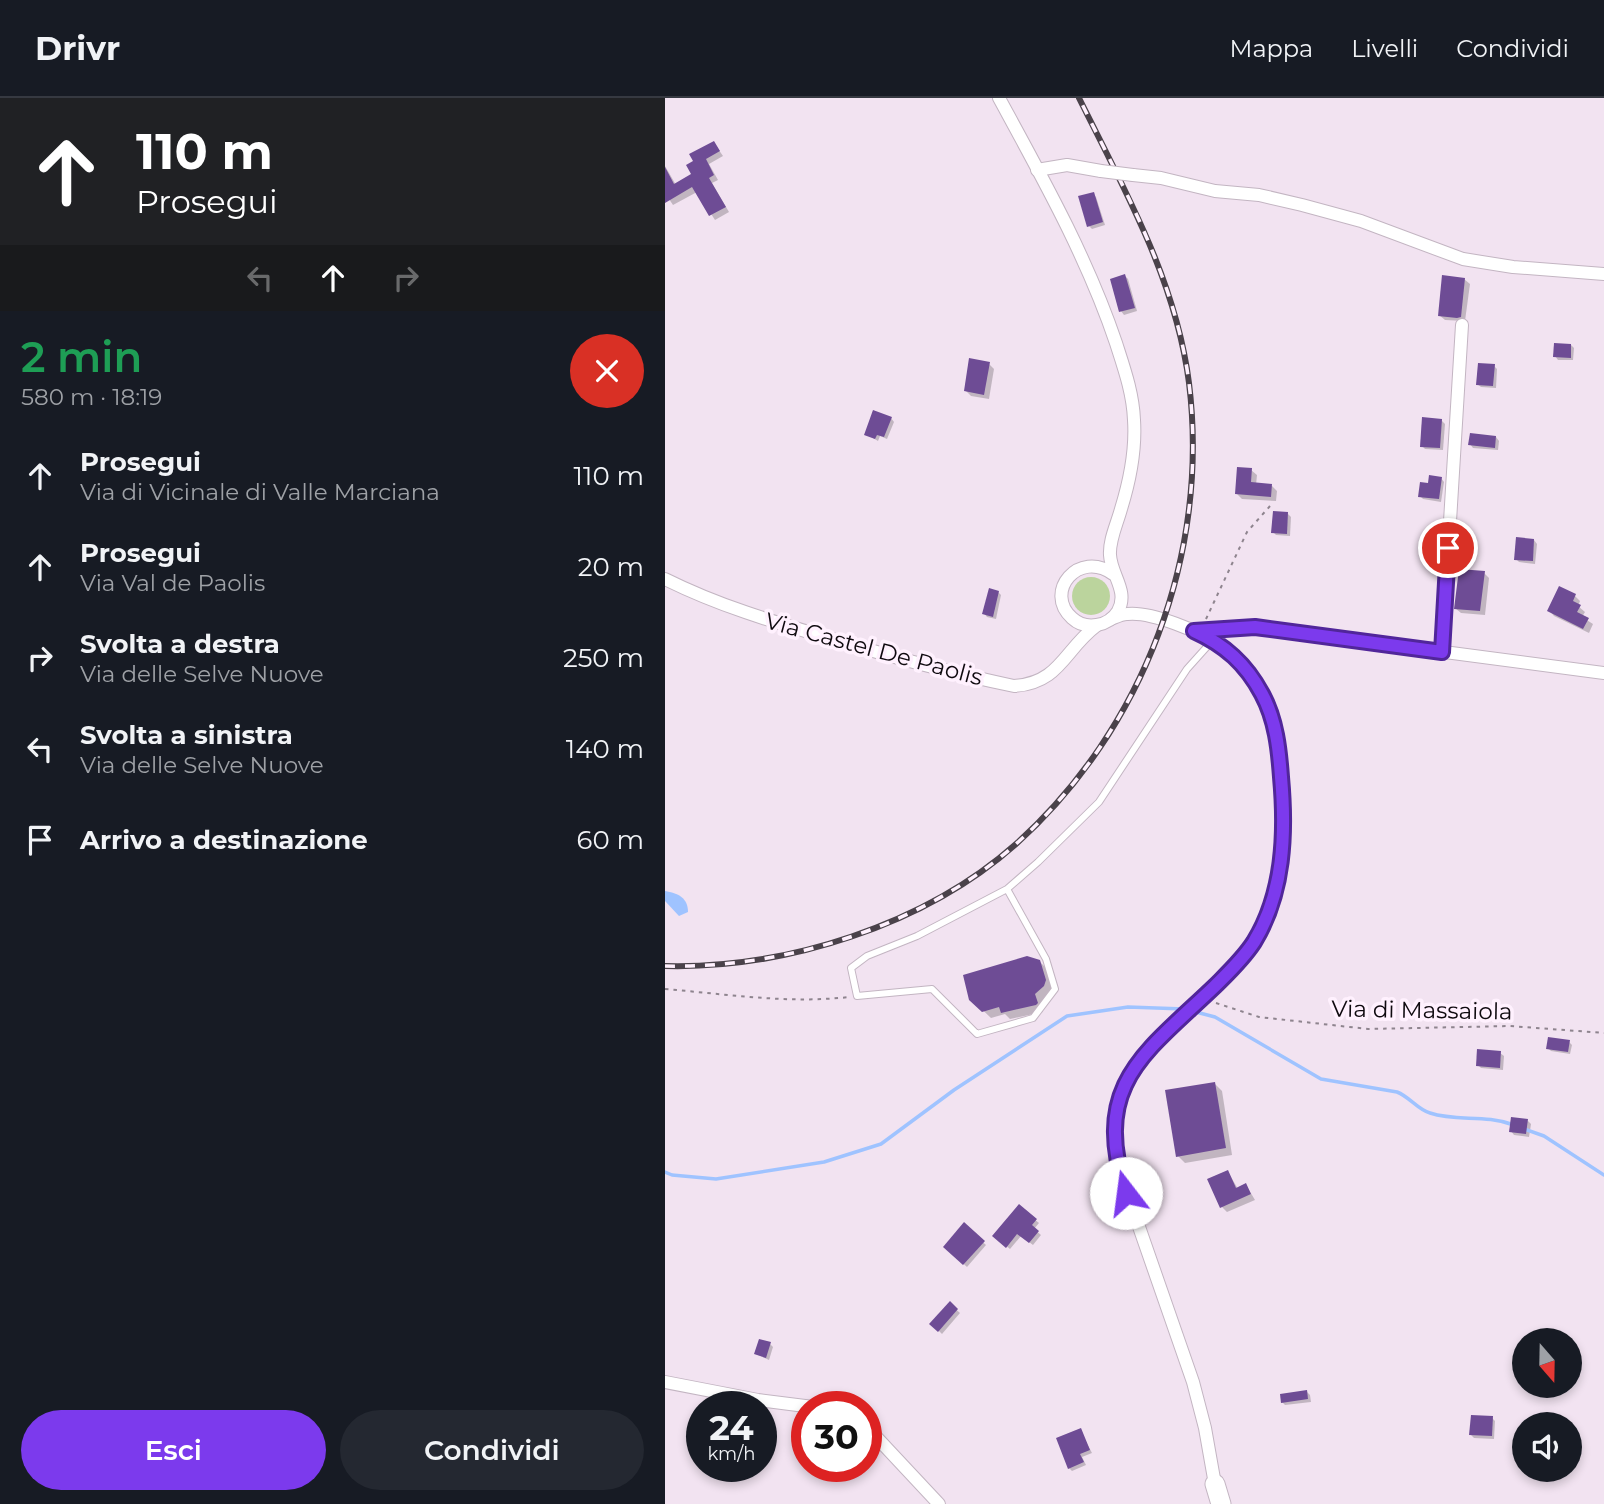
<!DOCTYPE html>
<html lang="it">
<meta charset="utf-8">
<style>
body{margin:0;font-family:Montserrat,sans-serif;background:#242831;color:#f1f3f6;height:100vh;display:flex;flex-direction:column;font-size:26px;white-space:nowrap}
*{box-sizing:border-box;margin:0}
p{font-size:23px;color:#9ea1a6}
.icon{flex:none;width:38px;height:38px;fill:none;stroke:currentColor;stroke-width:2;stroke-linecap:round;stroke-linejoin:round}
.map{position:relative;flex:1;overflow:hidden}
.details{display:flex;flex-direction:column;background:#171b24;width:665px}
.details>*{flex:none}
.top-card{background:#202124;color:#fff;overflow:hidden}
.needle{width:46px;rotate:160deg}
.tools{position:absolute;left:847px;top:1230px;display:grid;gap:14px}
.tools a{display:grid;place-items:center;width:70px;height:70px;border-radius:50%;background:#171b24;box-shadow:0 4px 10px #0003;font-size:35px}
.speed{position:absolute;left:21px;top:1293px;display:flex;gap:14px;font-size:35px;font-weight:700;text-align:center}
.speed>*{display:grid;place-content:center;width:91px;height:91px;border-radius:50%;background:#171b24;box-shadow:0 4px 10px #0003;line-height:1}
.speed small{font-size:18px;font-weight:400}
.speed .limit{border:10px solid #d22;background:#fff;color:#111}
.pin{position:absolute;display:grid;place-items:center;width:60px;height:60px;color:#fff;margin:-30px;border:4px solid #fff;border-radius:50%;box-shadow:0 2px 7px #0007}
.me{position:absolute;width:77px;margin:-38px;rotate:345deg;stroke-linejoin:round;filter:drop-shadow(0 0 5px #0008)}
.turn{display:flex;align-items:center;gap:24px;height:147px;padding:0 21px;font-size:32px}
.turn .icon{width:91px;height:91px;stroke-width:2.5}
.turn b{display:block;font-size:49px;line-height:60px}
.lanes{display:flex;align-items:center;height:66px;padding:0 21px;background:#0003;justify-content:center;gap:35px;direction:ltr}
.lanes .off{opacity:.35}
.round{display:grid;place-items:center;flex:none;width:74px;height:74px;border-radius:37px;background:#242831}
.headline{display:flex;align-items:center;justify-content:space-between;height:119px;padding:0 21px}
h1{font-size:42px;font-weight:600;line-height:52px;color:#1e9e55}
.action{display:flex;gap:14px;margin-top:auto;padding:14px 21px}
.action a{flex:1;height:80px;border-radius:42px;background:#7c3aed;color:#fff;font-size:28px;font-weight:600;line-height:80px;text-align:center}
.action a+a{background:#242831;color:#f1f3f6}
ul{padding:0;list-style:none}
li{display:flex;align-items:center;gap:21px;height:91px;padding:0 21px}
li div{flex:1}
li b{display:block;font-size:26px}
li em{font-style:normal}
header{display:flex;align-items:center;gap:42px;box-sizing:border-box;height:98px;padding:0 35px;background:#171b24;border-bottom:2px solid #363941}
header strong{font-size:33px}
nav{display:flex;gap:38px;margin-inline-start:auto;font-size:24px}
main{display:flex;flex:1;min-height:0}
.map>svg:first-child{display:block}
</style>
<header>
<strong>Drivr</strong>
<nav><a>Mappa</a><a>Livelli</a><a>Condividi</a></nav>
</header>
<main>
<section class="details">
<div class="top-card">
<div class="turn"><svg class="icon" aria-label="ahead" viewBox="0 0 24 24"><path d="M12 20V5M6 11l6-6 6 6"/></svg><div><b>110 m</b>Prosegui</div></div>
<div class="lanes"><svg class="icon off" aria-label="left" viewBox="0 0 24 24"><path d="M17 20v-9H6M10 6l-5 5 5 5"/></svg><svg class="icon" aria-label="ahead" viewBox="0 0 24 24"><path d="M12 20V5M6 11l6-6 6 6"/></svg><svg class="icon off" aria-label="right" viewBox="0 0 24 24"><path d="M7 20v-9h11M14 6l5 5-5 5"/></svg></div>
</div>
<div class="headline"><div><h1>2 min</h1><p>580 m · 18:19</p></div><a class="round" style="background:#d93025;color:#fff"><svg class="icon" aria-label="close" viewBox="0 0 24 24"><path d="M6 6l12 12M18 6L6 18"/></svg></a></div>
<ul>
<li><svg class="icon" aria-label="ahead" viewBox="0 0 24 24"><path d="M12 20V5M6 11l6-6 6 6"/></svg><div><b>Prosegui</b><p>Via di Vicinale di Valle Marciana</p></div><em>110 m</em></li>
<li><svg class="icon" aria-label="ahead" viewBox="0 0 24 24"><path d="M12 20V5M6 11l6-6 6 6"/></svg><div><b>Prosegui</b><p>Via Val de Paolis</p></div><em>20 m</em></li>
<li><svg class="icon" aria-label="right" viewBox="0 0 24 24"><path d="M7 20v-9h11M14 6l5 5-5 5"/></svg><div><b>Svolta a destra</b><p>Via delle Selve Nuove</p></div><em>250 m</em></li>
<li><svg class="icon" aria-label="left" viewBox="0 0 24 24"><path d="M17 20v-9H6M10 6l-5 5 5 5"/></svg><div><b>Svolta a sinistra</b><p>Via delle Selve Nuove</p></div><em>140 m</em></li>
<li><svg class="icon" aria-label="arrive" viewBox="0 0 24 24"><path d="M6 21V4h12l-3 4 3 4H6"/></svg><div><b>Arrivo a destinazione</b></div><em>60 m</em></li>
</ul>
<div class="action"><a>Esci</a><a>Condividi</a></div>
</section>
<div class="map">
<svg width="939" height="1406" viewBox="0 0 939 1406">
<rect width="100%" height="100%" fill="#f2e3f1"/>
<circle fill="#bbd49d" cx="426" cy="498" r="19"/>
<path fill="#9fc3ff" d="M0,793C13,795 23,800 23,814L14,818L0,803Z"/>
<g fill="#0003">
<polygon points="49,45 58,58 44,66 53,82 47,85 64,114 50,122 32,94 8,107 0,95 0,68 11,87 29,77"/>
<polygon points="428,96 431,99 440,127 427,131 424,128"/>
<polygon points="460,178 463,181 472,213 459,217 456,213"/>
<polygon points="799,181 805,186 800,223 780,222 774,217"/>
<polygon points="906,247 909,250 908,262 893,262 890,258"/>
<polygon points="324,266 329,271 324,301 306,298 301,293"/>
<polygon points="829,268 832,271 831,290 816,289 812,286"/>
<polygon points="226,320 229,324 222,341 215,338 213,343 201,336"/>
<polygon points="776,322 780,326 778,352 760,351 757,348"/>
<polygon points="831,339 834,343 833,352 808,350 805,346"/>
<polygon points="586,372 592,377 591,387 607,388 612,393 611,403 577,401 572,396"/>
<polygon points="776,380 779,384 776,404 758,401 755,398 764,387"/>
<polygon points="623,416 626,419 625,438 611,437 608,434"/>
<polygon points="869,442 872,446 870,466 854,464 851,461"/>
<polygon points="819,475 824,480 820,517 796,515 790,510"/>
<polygon points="333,494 336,497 331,521 322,519 319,515"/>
<polygon points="910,498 915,503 913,508 920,514 917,519 928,526 924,535 889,518 884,512"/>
<polygon points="374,863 382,871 388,890 386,895 376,904 378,914 345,921 340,916 326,920 306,901"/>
<polygon points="904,944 907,947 905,956 886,953 883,950"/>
<polygon points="835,955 839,958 838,972 816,970 813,967"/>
<polygon points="549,985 557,993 567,1057 520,1065 513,1058"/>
<polygon points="863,1023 866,1026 864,1039 849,1037 846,1033"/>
<polygon points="563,1074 573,1091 581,1087 590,1102 562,1114 557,1109"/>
<polygon points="354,1109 374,1125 369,1131 376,1137 368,1147 356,1138 345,1151 329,1138"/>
<polygon points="299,1127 321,1147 302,1169 280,1149"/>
<polygon points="285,1206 295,1215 277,1236 267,1226"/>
<polygon points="105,1246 108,1249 104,1262 91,1256"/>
<polygon points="642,1294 645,1297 646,1304 620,1307 617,1304"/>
<polygon points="827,1320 830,1323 829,1341 809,1340 806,1337"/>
<polygon points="415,1332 427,1355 417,1359 421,1367 407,1373 404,1370"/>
</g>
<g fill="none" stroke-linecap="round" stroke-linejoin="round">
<g stroke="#9fc3ff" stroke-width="3.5">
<path d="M527,913L550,919L656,981L732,994C745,999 753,1012 765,1015C792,1024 819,1016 849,1027"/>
<polyline points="859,1031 879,1038 939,1077"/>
<polyline points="0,1074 7,1077 51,1081 159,1064 216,1046 289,992 402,918 463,909 519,911"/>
</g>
</g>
<g fill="#6e4c95">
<polygon points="49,43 55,53 41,61 49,77 44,80 61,109 44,118 27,89 0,105 0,69 9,86 26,76 21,67 28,63 24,56"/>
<polygon points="429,94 438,124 422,129 413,98"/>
<polygon points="460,176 470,210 454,214 445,181"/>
<polygon points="777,177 800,180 796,219 792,220 773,218"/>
<polygon points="889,245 906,246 906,260 888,259"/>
<polygon points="304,260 325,264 319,297 299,293"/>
<polygon points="813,265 830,266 828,288 811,287"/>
<polygon points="208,312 227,319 219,339 212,337 210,341 199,337"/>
<polygon points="757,319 777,321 775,350 755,349"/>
<polygon points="805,335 831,338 830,350 803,347"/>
<polygon points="572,369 587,370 586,384 607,386 606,399 570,396"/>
<polygon points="764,377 777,379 774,401 753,399 755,384 763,385"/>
<polygon points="608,413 623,414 622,436 606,435"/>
<polygon points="851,439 869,441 868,463 849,462"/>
<polygon points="794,471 820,473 815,513 789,511"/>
<polygon points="894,488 911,496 908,503 916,507 912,514 924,520 918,531 882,513"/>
<polygon points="324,490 334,493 328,519 317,516"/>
<polygon points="362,858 375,862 381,882 379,888 370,896 373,905 371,907 336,915 334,909 317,914 304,902 298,877"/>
<polygon points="883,939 905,942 903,954 881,951"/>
<polygon points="812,951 836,953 835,970 811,968"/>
<polygon points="550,984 561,1050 511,1059 500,992"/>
<polygon points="846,1019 863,1021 861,1036 844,1034"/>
<polygon points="563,1072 571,1090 581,1085 586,1096 555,1110 542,1081"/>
<polygon points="354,1106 372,1121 367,1127 374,1133 364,1145 352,1136 341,1150 327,1138"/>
<polygon points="299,1124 320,1143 298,1167 278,1149"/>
<polygon points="285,1203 293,1211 273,1234 264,1226"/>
<polygon points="94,1241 106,1244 101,1260 89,1256"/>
<polygon points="642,1292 643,1301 616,1305 615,1296"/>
<polygon points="806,1317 828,1318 827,1338 804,1337"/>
<polygon points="416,1330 425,1352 415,1356 419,1364 403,1371 391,1340"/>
</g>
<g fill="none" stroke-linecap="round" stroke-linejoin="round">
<defs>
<polyline id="lane" points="342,791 381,861 390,891 368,920 312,936 267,891 192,898 186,870 202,858 252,838 342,791 373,764 434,704 522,571 548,542"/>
<g id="street">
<path d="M334,0C377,79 422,159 451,245C459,270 468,295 469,322C471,352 465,382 456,411C452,426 444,442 445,457C446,477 464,493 453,513C444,528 421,533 407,520C378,494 414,451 448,476"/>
<polyline points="372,72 402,67 436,73"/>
<polyline points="468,77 496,80 550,93 594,97 637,107 696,123 798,161 848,169 939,176"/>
<path d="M0,481C54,508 109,524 167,541C227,559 287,575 349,588C395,585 399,552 431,528"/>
<path d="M446,521C451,519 457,516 462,516C486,513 536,534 556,548C594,572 611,619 615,662C620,723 623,789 589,843C579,860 565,873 551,887C489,946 432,980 456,1077L528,1284L540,1330L551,1392"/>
<polyline points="530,533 590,529 939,575"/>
<polyline points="777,554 797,227"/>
<polyline points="0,1284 93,1302 148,1309"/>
<polyline points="201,1328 274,1406"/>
</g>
<polyline id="secondary" points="550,1386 556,1406"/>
</defs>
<use href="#lane" stroke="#c3b5c2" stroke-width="8"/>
<use href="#street" stroke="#c3b5c2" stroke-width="14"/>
<use href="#secondary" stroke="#c3b5c2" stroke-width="21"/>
<g stroke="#8e848e" stroke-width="2" stroke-dasharray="3.5 5" stroke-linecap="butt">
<polyline points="541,521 582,434 605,408"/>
<path d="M0,891C61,896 123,906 184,899"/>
<polyline points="551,905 594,919 703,931 845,928 939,935"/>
</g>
<use href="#lane" stroke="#fff" stroke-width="6"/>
<use href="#street" stroke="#fff" stroke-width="12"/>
<use href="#secondary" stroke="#fff" stroke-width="19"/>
<defs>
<path id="rail" d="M0,868C121,871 260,827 351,746C479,631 545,455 524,285C511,182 459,91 414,0"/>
</defs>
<use href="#rail" stroke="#4a424a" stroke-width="6"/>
<use href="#rail" stroke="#fff1fe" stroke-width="3.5" stroke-dasharray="10" stroke-linecap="butt"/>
<defs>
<polyline id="street-bridge" points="436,73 468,77"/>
</defs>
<use href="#street-bridge" stroke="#c3b5c2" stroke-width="14" stroke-linecap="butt"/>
<use href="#street-bridge" stroke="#fff" stroke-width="12"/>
</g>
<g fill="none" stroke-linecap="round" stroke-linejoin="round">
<defs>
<path id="route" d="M461,1095C426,986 479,956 550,888C564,874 578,861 589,844C619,795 621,735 616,679C614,651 611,622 597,596C581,566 560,547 529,533L590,529L777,554L783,450"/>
</defs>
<use href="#route" stroke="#51269a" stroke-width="18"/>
<use href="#route" stroke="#7c3aed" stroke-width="12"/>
</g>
<g text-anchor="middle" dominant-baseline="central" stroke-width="7" stroke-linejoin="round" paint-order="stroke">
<g font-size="23" fill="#0f0a0f" stroke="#fff1fe">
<text transform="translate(209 551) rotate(15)">Via Castel De Paolis</text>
<text transform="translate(757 912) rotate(1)">Via di Massaiola</text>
</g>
</g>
</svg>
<div class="tools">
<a><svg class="needle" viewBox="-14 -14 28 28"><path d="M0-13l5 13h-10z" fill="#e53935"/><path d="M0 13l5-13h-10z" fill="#9ea1a6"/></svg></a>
<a><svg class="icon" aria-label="sound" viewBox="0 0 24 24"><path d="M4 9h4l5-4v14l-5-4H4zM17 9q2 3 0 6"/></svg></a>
</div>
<div class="speed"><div>24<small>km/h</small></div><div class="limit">30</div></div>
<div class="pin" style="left:783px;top:450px;background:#d93025"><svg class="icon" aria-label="arrive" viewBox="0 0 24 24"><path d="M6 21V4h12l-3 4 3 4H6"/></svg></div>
<svg class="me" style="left:461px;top:1095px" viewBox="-20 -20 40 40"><circle r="19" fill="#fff"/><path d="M0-13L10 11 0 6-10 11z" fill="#7c3aed"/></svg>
</div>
</main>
